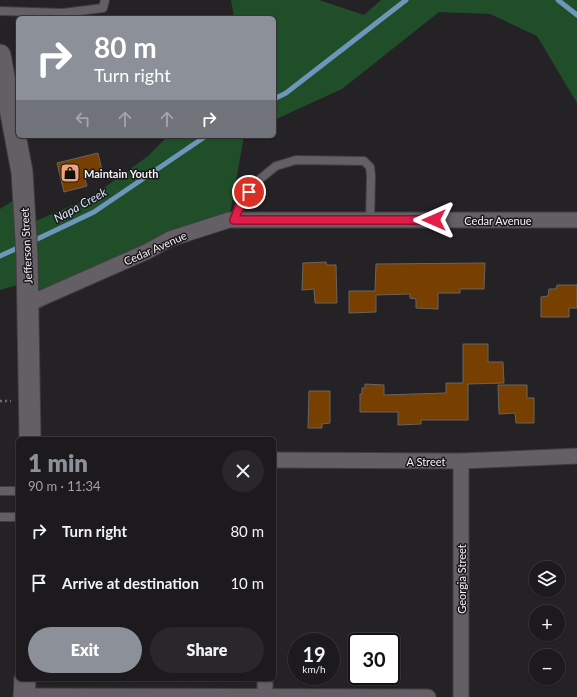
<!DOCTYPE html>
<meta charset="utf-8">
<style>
body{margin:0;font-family:Lato,sans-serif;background:#292729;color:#f1f3f6;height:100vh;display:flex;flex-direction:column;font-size:15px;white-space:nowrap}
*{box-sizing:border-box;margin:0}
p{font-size:13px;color:#a0a1a3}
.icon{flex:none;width:22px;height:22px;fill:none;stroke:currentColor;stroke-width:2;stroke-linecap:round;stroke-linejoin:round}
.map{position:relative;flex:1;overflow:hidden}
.side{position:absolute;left:16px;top:437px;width:260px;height:244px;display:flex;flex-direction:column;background:#1c1a1c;border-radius:6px;box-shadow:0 1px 3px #0004,0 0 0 1px #3a383b}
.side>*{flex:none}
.banner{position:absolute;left:16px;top:16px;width:260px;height:122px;border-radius:6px;box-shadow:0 1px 3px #0004,0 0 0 1px #3a383b;background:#8c9099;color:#fff;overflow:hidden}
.tools{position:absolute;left:529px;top:561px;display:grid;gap:8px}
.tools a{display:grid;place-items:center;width:36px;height:36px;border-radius:50%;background:#1c1a1c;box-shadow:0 1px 3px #0004,0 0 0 1px #3a383b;font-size:20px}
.speed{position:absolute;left:288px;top:633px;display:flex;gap:8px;font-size:20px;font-weight:700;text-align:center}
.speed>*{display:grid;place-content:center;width:52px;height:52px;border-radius:50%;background:#1c1a1c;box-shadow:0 1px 3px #0004,0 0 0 1px #3a383b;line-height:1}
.speed small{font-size:10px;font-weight:400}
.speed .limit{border:2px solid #111;border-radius:6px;background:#fff;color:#111}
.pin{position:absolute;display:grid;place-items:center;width:34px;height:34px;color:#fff;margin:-17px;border:2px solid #fff;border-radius:50%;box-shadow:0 1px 4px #0007}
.me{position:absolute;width:44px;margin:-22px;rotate:270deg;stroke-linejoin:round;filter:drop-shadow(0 0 3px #0008)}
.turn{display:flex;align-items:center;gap:14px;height:84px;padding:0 12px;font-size:18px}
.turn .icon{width:52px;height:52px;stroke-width:2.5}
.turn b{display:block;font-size:28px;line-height:34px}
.lanes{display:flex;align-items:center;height:38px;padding:0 12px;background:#0003;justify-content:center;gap:20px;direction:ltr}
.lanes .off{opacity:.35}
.round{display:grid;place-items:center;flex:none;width:42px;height:42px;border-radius:21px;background:#292729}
.summary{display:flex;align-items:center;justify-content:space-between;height:68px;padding:0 12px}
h1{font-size:24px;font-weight:800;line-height:30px;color:#8c9099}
.primary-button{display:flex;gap:8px;margin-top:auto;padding:8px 12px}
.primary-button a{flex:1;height:46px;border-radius:24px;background:#8c9099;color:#fff;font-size:16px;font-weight:800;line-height:46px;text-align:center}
.primary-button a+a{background:#292729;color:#f1f3f6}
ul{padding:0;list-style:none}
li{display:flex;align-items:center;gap:12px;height:52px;padding:0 12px}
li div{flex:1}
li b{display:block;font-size:15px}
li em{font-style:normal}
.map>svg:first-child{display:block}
</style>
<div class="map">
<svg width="577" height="697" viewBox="0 0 577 697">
<rect width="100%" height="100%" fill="#252226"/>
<g fill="#1f4e29">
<polygon points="231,0 319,0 364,15 381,0 577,0 577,103 537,36 490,14 439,12 342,89 274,120 274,18 234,18"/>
<polygon points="168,136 244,136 229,220 170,239 30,314 28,282 0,290 0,209 24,194 26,225 90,198 148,156"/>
</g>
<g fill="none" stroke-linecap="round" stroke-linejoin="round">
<g stroke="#6c96ba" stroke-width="5">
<polyline points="558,0 577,15"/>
<polyline points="274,99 286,93 406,0"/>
<polyline points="31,242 94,212 206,136"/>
<polyline points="0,256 22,246"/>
</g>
</g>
<g fill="#774000" stroke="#69645f">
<polygon points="98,153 103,175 85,179 87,186 64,192 57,163"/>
<polygon points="326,262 327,265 336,265 337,303 315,303 314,289 302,290 303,263"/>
<polygon points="485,263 484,289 460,289 460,293 438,293 438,309 416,308 416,299 410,298 410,294 376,295 376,312 349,313 349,291 375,291 376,264"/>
<polygon points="557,285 577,285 577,308 569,308 569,317 541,317 541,297 548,296 549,289 556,289"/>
<polygon points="463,344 488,344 488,362 503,362 504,383 468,384 468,420 421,420 421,424 398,425 398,412 360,412 360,394 362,394 362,388 365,388 365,384 384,385 384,395 446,393 446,383 463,383"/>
<polygon points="498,385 527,385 527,398 534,398 534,423 516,423 515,413 499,414"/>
<polygon points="309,391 330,391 330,423 322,424 322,428 308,428"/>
</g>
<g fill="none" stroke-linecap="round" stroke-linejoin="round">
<defs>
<g id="lane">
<polyline points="0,11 63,13 103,8 105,0"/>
<polyline points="234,220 242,201 255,183 276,166 296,160 364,161 370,167 371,176 370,220"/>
<polyline points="0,491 18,491"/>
<polyline points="0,517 18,517"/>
</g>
<g id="street">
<polyline points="28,304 146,252 170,239 229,220 577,220"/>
<polyline points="274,460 461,461 577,456"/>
<polyline points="265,679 265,697"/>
<polyline points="24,696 428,697"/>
<polyline points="461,697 461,461"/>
</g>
<g id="secondary">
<polyline points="0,55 22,172 27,256 30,439"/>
<polyline points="24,697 25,679"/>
</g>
</defs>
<use href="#lane" stroke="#413e42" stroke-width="10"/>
<use href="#street" stroke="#413e42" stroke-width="17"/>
<use href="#secondary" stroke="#413e42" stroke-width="23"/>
<polyline stroke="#6d6b6e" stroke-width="2.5" stroke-dasharray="2 3" stroke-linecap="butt" points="0,401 11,401"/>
<use href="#lane" stroke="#635f65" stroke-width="8"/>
<use href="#street" stroke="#635f65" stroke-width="15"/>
<use href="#secondary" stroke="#635f65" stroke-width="21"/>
</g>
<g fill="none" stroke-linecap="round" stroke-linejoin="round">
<defs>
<polyline id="route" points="249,192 242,201 234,220 434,220"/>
</defs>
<use href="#route" stroke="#92132f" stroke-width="10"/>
<use href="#route" stroke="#e11d48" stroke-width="7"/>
</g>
<defs>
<symbol id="shop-square" viewBox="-11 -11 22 22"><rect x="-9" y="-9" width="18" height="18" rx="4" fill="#f0a279" stroke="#1b181d"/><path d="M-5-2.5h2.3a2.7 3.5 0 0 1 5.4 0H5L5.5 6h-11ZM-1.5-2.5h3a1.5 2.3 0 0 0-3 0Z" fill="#111"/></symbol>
</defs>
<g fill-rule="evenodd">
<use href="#shop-square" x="59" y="162" width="22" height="22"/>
</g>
<g text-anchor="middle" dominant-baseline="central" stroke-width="3" stroke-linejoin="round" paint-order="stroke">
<g font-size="11" font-weight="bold" fill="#f5f3f6" stroke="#1b181d" text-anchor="start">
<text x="84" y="173">Maintain Youth</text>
</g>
<g font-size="11" fill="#f5f3f6" stroke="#1b181d">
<text x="498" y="220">Cedar Avenue</text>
<text transform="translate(26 246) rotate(-93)">Jefferson Street</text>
<text transform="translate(155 248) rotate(-24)">Cedar Avenue</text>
<text x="426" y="461">A Street</text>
<text transform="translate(461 579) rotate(-90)">Georgia Street</text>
</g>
<g font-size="12" font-style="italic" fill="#d6e6f4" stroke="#1b181d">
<text transform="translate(80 205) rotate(-29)">Napa Creek</text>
</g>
</g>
</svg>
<div class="tools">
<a><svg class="icon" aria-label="layers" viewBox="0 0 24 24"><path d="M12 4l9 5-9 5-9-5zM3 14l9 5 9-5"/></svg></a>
<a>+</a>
<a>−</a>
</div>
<div class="speed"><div>19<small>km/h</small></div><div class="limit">30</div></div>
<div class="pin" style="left:249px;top:192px;background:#d93025"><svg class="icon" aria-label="arrive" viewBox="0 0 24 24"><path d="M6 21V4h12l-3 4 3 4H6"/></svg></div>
<svg class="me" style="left:434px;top:220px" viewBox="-20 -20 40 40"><path d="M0-17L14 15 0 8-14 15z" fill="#e11d48" stroke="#fff" stroke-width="4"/></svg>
<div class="banner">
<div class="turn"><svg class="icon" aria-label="right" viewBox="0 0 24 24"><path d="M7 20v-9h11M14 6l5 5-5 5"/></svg><div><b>80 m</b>Turn right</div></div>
<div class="lanes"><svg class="icon off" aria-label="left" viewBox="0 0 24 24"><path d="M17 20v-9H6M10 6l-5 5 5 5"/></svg><svg class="icon off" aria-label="ahead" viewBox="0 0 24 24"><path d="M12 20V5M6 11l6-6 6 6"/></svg><svg class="icon off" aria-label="ahead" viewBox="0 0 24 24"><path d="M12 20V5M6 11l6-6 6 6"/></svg><svg class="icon" aria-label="right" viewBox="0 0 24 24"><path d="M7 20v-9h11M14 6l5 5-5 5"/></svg></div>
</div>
<section class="side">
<div class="summary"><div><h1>1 min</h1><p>90 m · 11:34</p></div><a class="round"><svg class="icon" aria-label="close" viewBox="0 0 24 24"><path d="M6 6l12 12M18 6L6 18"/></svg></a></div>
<ul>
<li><svg class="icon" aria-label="right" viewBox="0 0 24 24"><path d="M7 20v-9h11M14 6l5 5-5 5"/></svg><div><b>Turn right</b></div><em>80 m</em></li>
<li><svg class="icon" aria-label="arrive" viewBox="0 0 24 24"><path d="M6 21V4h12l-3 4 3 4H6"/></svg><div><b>Arrive at destination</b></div><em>10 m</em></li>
</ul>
<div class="primary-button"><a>Exit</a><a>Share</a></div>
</section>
</div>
